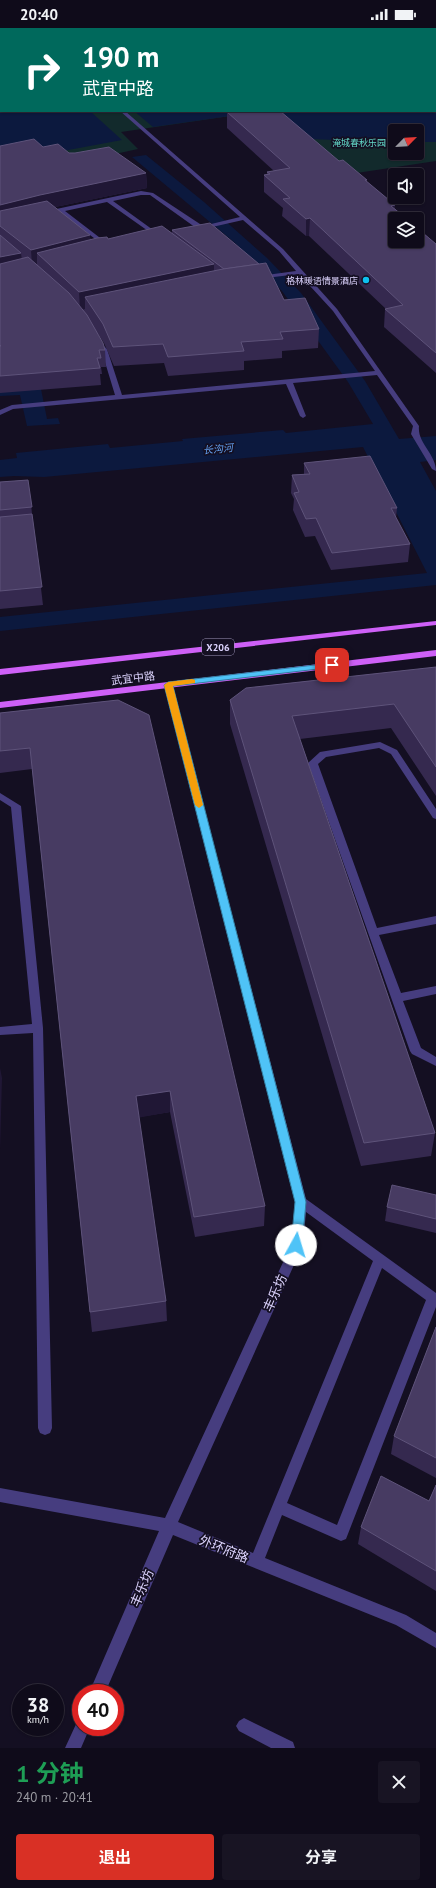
<!DOCTYPE html>
<html lang="zh">
<meta charset="utf-8">
<style>
body{margin:0;font-family:"PT Sans","Noto Sans SC",sans-serif;background:#181423;color:#f1f3f6;height:100vh;display:flex;flex-direction:column;font-size:15px;white-space:nowrap}
*{box-sizing:border-box;margin:0}
p{font-size:13px;color:#9b9ba2}
.icon{flex:none;width:22px;height:22px;fill:none;stroke:currentColor;stroke-width:2;stroke-linecap:round;stroke-linejoin:round}
.map{position:relative;height:1720px;overflow:hidden}
.panel{display:flex;flex-direction:column;background:#0f0b1a;flex:1}
.panel>*{flex:none}
.guide{position:absolute;left:0px;top:0px;width:436px;height:84px;box-shadow:0 1px 3px #0004,0 0 0 1px #2f2b39;background:#00695c;color:#fff;overflow:hidden}
.needle{width:26px;rotate:66deg}
.fabs{position:absolute;left:388px;top:96px;display:grid;gap:8px}
.fabs a{display:grid;place-items:center;width:36px;height:36px;border-radius:4px;background:#0f0b1a;box-shadow:0 1px 3px #0004,0 0 0 1px #2f2b39;font-size:20px}
.speed{position:absolute;left:12px;top:1656px;display:flex;gap:8px;font-size:20px;font-weight:700;text-align:center}
.speed>*{display:grid;place-content:center;width:52px;height:52px;border-radius:50%;background:#0f0b1a;box-shadow:0 1px 3px #0004,0 0 0 1px #2f2b39;line-height:1}
.speed small{font-size:10px;font-weight:400}
.speed .limit{border:6px solid #d22;background:#fff;color:#111}
.pin{position:absolute;display:grid;place-items:center;width:34px;height:34px;color:#fff;margin:-17px;border-radius:8px;box-shadow:0 2px 6px #0006}
.me{position:absolute;width:44px;margin:-22px;rotate:6deg;stroke-linejoin:round;filter:drop-shadow(0 0 3px #0008)}
.turn{display:flex;align-items:center;gap:14px;height:84px;padding:0 16px;font-size:18px}
.turn .icon{width:52px;height:52px;stroke-width:2.5}
.turn b{display:block;font-size:28px;line-height:34px}
.round{display:grid;place-items:center;flex:none;width:42px;height:42px;border-radius:4px;background:#181423}
.head{display:flex;align-items:center;justify-content:space-between;height:68px;padding:0 16px}
h1{font-size:24px;font-weight:700;line-height:30px;color:#1e9e55}
.action{display:flex;gap:8px;margin-top:auto;padding:8px 16px}
.action a{flex:1;height:46px;border-radius:4px;background:#d93025;color:#fff;font-size:16px;font-weight:700;line-height:46px;text-align:center}
.action a+a{background:#181423;color:#f1f3f6}
.status{display:flex;justify-content:space-between;align-items:center;height:28px;padding:0 20px;background:#0f0b1a;direction:ltr}
.status svg{height:11px;fill:currentColor}
.map>svg:first-child{display:block}
</style>
<div class="status"><b>20:40</b><svg viewBox="0 0 49 12"><path d="M0 12V9h3v3zM5 12V6h3v6zM10 12V3h3v9zM15 12V0h3v12zM26 1h20v11H26zM47 4h2v5h-2z"/></svg></div>
<div class="map">
<svg width="436" height="1720" viewBox="0 0 436 1720">
<rect width="100%" height="100%" fill="#140f22"/>
<path fill="#122a2c" fill-rule="evenodd" d="M0,0H436V133L350,146L308,111L435,83V1H1V83H264L121,104L138,121L0,151ZM395,103H417V125H395Z"/>
<g fill="#0c193e">
<polygon points="93,0 309,0 90,1"/>
<polygon points="405,0 436,0 436,114 417,114 417,103 395,103 395,114 308,111 274,83 435,83 435,1 400,1"/>
<polygon points="0,39 1,83 90,83 122,112 63,123 0,128"/>
<polygon points="134,83 264,83 153,99"/>
<polygon points="146,127 204,174 267,230 301,265 365,353 399,411 436,408 436,432 420,434 436,463 436,557 0,603 0,589 427,545 363,419 44,449 14,448 0,449 0,432 17,430 16,425 108,416 110,420 183,413 182,411 283,402 286,405 373,396 348,354 282,263 235,215 132,129"/>
<polygon points="0,326 41,361 47,391 58,390 60,396 27,398 20,367 0,368"/>
</g>
<g fill="none" stroke-linecap="round" stroke-linejoin="round">
<polyline stroke="#35a9ae" stroke-width="1" stroke-dasharray="1 1.5" stroke-linecap="butt" points="217,1 219,0"/>
<g fill="#463d7f" fill-rule="evenodd">
<rect x="0" y="1" width="1" height="3"/>
<path d="M120,83H125L283,221L337,281L419,398C417,415 436,426 436,443L432,441L411,406L413,398L377,347L293,355L306,388L303,390L300,388L286,356L13,381L0,387V382L12,377L115,367L101,321L97,316L100,314L107,321L122,367L375,343L333,283L299,246L257,251L256,250L259,248L296,243L279,223L243,192L199,202L150,167H141L113,173L160,207V209L158,210L107,174L65,183L108,216V218L106,219L59,184L45,186V184L47,183L141,163L153,165L203,198L240,189Z"/>
<path d="M168,654L172,657L306,1171L436,1265V1279L346,1511L341,1513L282,1487L265,1530L406,1587L436,1605V1620L396,1597L173,1507L105,1665H89L159,1503L0,1474V1460L165,1490L291,1217L295,1174L164,657ZM306,1184L373,1233L253,1525L178,1494L303,1217ZM382,1240L426,1272L337,1497L287,1475Z"/>
<polygon points="380,714 397,722 436,781 436,791 433,790 391,726 379,720 326,729 318,736 377,900 436,888 436,896 379,907 401,965 436,958 436,966 403,973 421,1020 436,1029 436,1038 412,1026 410,1023 308,735 320,724"/>
<polygon points="0,765 21,778 43,1000 52,1400 50,1405 45,1407 40,1405 38,1400 33,1005 0,1007 0,999 32,996 11,779 0,772"/>
<polygon points="244,1690 293,1714 295,1720 271,1720 239,1703 236,1698 239,1693"/>
<polygon points="81,1692 81,1699 90,1699 81,1720 65,1720 77,1694"/>
</g>
<g fill="#ce60f7" fill-rule="evenodd">
<polygon points="436,593 436,597 0,647 0,641"/>
<polygon points="436,622 436,628 0,680 0,674"/>
</g>
</g>
<g fill="#35294f">
<polygon points="227,84 339,133 367,152 367,154 395,177 395,181 436,216 436,345 384,299 385,281 386,281 309,208 306,208 282,188 283,180 264,164 264,147 267,146 267,144 274,143 227,100"/>
<polygon points="0,118 43,119 69,125 146,145 147,160 55,179 91,211 108,211 172,205 172,202 284,272 319,301 318,320 282,323 282,330 244,333 244,342 168,348 164,335 114,338 104,315 96,303 105,322 106,339 101,339 102,346 100,346 101,357 0,365"/>
<polygon points="304,435 397,480 396,490 410,516 408,534 331,542 315,508 305,509 293,482 294,471 291,465 292,447 304,446"/>
<polygon points="28,452 43,577 0,581 0,454"/>
<polygon points="436,639 436,768 391,700 300,711 435,1105 431,1128 361,1138 230,696 230,672"/>
<polygon points="118,672 265,1178 264,1198 195,1209 170,1084 139,1089 166,1273 167,1293 92,1304 32,741 0,745 0,685"/>
<polygon points="436,1167 436,1205 385,1193 387,1179"/>
<polygon points="436,1299 436,1450 391,1426 394,1408"/>
<polygon points="436,1457 436,1563 358,1516 361,1499 429,1473"/>
</g>
<g fill="#201735">
<polygon points="146,145 147,160 41,182 0,193 0,177 40,167"/>
<polygon points="395,177 394,194 391,178"/>
<polygon points="310,190 309,208 306,208 306,191"/>
<polygon points="90,207 91,222 37,225 37,236 32,237 31,222"/>
<polygon points="21,225 23,240 0,245 0,229"/>
<polygon points="214,236 214,254 85,269 85,281 80,282 79,264"/>
<polygon points="0,1040 2,1050 0,1122"/>
<polygon points="170,1063 170,1084 137,1090 136,1068"/>
</g>
<g fill="#473b62" stroke="#5e537a">
<polygon points="233,83 280,83 339,133 343,132 367,152 365,152 395,177 391,178 407,191 395,191 395,213 417,213 417,200 436,216 436,325 385,281 403,277 310,190 306,191 283,171 290,170 264,147 270,146 267,144 290,140 227,84"/>
<polygon points="34,111 43,119 58,116 69,125 75,125 109,119 146,145 40,167 0,177 0,118"/>
<polygon points="47,173 90,207 31,222 0,198 0,183"/>
<polygon points="210,195 259,236 224,241 172,202"/>
<polygon points="162,198 214,236 79,264 37,225 97,210 107,209 108,211"/>
<polygon points="0,207 21,225 0,229"/>
<polygon points="28,229 69,265 87,287 103,315 105,322 99,322 101,330 97,330 100,340 0,348 0,318 1,318 0,317 0,236"/>
<polygon points="266,235 284,272 305,270 319,301 280,304 283,311 241,314 244,323 168,329 163,316 113,319 103,296 85,269 223,241"/>
<polygon points="370,428 397,480 391,480 410,516 332,525 316,490 306,491 294,465 299,464 292,447 310,446 304,435"/>
<polygon points="28,452 32,479 0,482 0,454"/>
<polygon points="32,486 42,559 0,563 0,489"/>
<polygon points="436,639 436,739 394,676 292,688 435,1105 364,1115 230,672 246,660"/>
<polygon points="118,672 149,687 265,1178 194,1189 170,1063 136,1068 166,1273 90,1284 30,720 0,723 0,685"/>
<polygon points="392,1157 436,1167 436,1191 387,1179"/>
<polygon points="436,1299 436,1430 394,1408"/>
<polygon points="381,1448 429,1473 436,1457 436,1543 361,1499"/>
</g>
<polygon fill="#4fc3f7" stroke="#337fa1" points="332,635 336,637 335,639 173,658 306,1174 302,1217 300,1221 296,1222 293,1221 291,1217 295,1174 164,657 168,654"/>
<polygon fill="#f59e0b" points="192,651 195,652 195,655 173,658 203,777 199,780 195,777 164,657 168,654"/>
<circle fill="#0dc0ef" stroke="#140f22" stroke-width="1.5" cx="366" cy="252" r="4"/>
<g text-anchor="middle" dominant-baseline="central" stroke-width="3.5" stroke-linejoin="round" paint-order="stroke">
<g font-size="9" fill="#63d9c8" stroke="#140f22">
<text x="359" y="114">淹城春秋乐园</text>
</g>
<g font-size="9" fill="#dcd3fd" stroke="#140f22" text-anchor="end">
<text x="358" y="252">格林暖语情景酒店</text>
</g>
<g font-size="10" font-style="italic" fill="#66a5f7" stroke="#140f22">
<text transform="translate(218 421) rotate(-5)">长沟河</text>
</g>
<rect fill="#140f22" stroke="#a098bb" stroke-width="1" x="202" y="611" width="32" height="16" rx="3"/>
<g font-size="10" font-weight="bold" fill="#dcd3fd">
<text x="218" y="619">X206</text>
</g>
<g font-size="11" fill="#dcd3fd" stroke="#140f22">
<text transform="translate(133 650) rotate(-7)">武宜中路</text>
</g>
<g font-size="13" fill="#dcd3fd" stroke="#140f22">
<text transform="translate(275 1265) rotate(-66)">丰乐坊</text>
<text transform="translate(224 1521) rotate(22)">外环府路</text>
<text transform="translate(142 1560) rotate(-67)">丰乐坊</text>
</g>
</g>
</svg>
<div class="fabs">
<a><svg class="needle" viewBox="-14 -14 28 28"><path d="M0-13l5 13h-10z" fill="#e53935"/><path d="M0 13l5-13h-10z" fill="#9b9ba2"/></svg></a>
<a><svg class="icon" aria-label="sound" viewBox="0 0 24 24"><path d="M4 9h4l5-4v14l-5-4H4zM17 9q2 3 0 6"/></svg></a>
<a><svg class="icon" aria-label="layers" viewBox="0 0 24 24"><path d="M12 4l9 5-9 5-9-5zM3 14l9 5 9-5"/></svg></a>
</div>
<div class="speed"><div>38<small>km/h</small></div><div class="limit">40</div></div>
<div class="pin" style="left:332px;top:637px;background:#d93025"><svg class="icon" aria-label="arrive" viewBox="0 0 24 24"><path d="M6 21V4h12l-3 4 3 4H6"/></svg></div>
<svg class="me" style="left:296px;top:1217px" viewBox="-20 -20 40 40"><circle r="19" fill="#fff"/><path d="M0-13L10 11 0 6-10 11z" fill="#4fc3f7"/></svg>
<div class="guide">
<div class="turn"><svg class="icon" aria-label="right" viewBox="0 0 24 24"><path d="M7 20v-9h11M14 6l5 5-5 5"/></svg><div><b>190 m</b>武宜中路</div></div>
</div>
</div>
<section class="panel">
<div class="head"><div><h1>1 分钟</h1><p>240 m · 20:41</p></div><a class="round"><svg class="icon" aria-label="close" viewBox="0 0 24 24"><path d="M6 6l12 12M18 6L6 18"/></svg></a></div>
<div class="action"><a>退出</a><a>分享</a></div>
</section>
